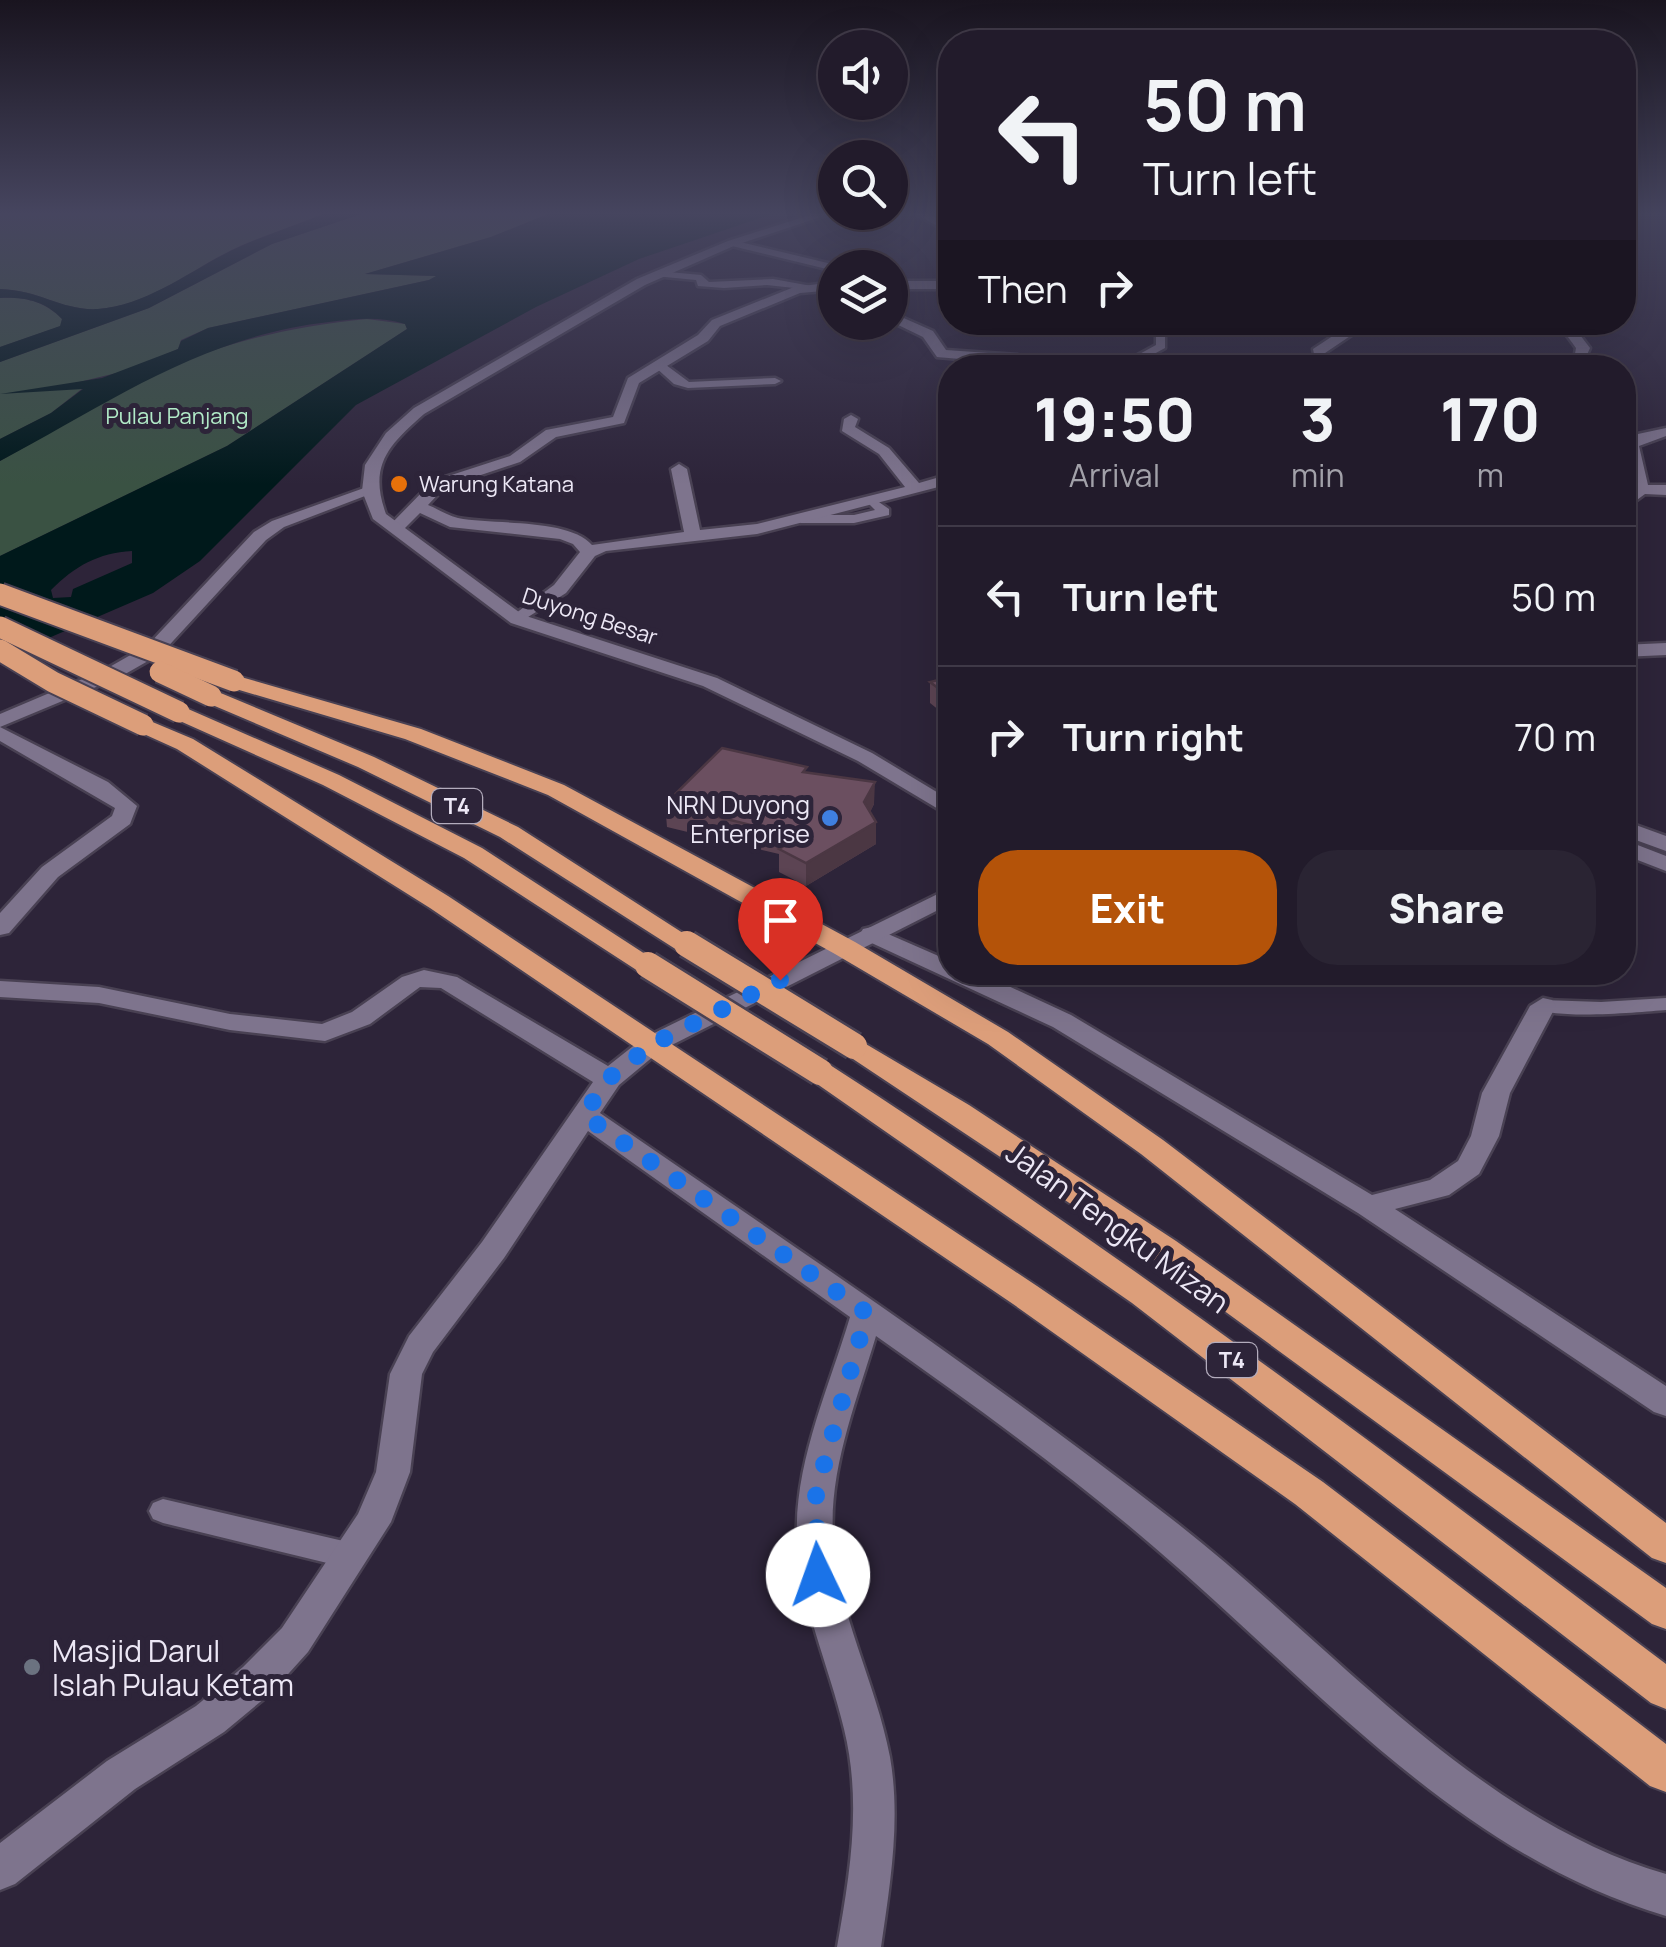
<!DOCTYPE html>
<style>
body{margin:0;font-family:Manrope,sans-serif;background:#2a2433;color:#f1f3f6;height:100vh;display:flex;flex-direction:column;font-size:38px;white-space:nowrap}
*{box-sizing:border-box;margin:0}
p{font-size:32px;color:#a2a1a9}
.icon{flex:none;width:55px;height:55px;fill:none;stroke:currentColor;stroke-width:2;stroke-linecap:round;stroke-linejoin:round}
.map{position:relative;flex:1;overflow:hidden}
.side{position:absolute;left:938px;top:355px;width:698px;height:630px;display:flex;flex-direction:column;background:#221b2b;border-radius:40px;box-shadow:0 10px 40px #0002,0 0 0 2px #3f3947}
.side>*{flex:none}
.guide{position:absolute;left:938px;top:30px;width:698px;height:305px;border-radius:40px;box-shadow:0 10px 40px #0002,0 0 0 2px #3f3947;background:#221b2b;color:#f1f3f6;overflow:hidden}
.buttons{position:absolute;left:818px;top:30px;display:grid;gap:20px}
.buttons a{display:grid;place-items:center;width:90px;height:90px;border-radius:50%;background:#221b2b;box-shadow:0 10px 40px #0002,0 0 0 2px #3f3947;font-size:50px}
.pin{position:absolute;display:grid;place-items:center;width:85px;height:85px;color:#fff;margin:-102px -42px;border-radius:50% 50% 50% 0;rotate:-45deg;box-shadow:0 0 10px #0007}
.pin .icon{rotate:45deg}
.me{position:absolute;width:110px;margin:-55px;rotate:357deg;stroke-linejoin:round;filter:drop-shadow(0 0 8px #0008)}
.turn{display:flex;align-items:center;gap:35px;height:210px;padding:0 40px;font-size:45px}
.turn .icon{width:130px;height:130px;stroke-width:2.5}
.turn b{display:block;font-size:70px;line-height:85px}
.then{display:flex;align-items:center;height:95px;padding:0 40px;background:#0003;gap:20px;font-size:38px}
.eta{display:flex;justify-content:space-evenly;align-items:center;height:170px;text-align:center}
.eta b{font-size:60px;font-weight:800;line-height:70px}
.cta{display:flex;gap:20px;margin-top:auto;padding:20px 40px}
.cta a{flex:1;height:115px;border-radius:40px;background:#b45309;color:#fff;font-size:40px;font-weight:800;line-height:115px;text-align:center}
.cta a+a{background:#2a2433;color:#f1f3f6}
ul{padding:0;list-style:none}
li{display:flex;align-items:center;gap:30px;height:140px;padding:0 40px;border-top:2px solid #3f3947}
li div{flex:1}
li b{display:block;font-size:38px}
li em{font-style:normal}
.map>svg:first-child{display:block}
</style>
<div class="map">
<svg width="1666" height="1947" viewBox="0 0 1666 1947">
<rect width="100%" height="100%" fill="#2d2439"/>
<g fill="#3a5243">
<path d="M0,212H328C299,224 269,234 240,246C194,267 151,305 98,309C62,311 40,290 0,289Z"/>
<polygon points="367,212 553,212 491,237 365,274 437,276 429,280 208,328 181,340 178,349 129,370 54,388 83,388 51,413 0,439 0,362 149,308 272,244"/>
<path d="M0,298C25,297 44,301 62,319L61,326L0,347Z"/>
<path d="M367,319L405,324L407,329L227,446L0,556V461C54,432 105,396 160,371C226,341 296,326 367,319Z"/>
</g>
<g fill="#00191b" fill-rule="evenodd">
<path d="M328,212H367L272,244L149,308L0,362V347L60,326L62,319C45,301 25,297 0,298V289C40,290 62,311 98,309C150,305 194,267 241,246C269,234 299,224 328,212Z"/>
<path d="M553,212H778L639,259L536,307L356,405L200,561L153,593L0,659V556L227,446L407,329L405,324C379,316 355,319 329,322C202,336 109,403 0,461V439L51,413L83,389L0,394L102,378L178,349L181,341L208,328L429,280L436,276L365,274L491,237ZM132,551V563L73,589L71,597L53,598L51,590C75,566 98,553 132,551Z"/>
</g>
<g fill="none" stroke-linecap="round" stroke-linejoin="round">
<defs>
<g id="service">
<polygon points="658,271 701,275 709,282 773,279 817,287 812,290 767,285 724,288 698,286 696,280 655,276"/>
<polygon points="1156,335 1165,337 1165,348 1128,368 1114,368 1156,345"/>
<polygon points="654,362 662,362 689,382 775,378 781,381 775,384 688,388 674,384 654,366"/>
<polygon points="1229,364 1234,367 1217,368 1218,366"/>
<polygon points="873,498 889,509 889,515 854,523 801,523 794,519 801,515 854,515 875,510 867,502"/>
<path d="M1666,998V1010C1640,1012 1549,1021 1533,1006L1543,1000L1601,1002Z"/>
<polygon points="163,1499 352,1543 362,1547 366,1556 362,1565 352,1569 163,1523 153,1519 149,1511 153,1503"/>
</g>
<g id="minor">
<polygon points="912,212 925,212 950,226 950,233"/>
<polygon points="732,240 840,266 841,268 835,268 835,271 728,245"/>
<rect x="890" y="281" width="60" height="8"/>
<path d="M835,282V290L800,293L720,326L708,341L639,383L624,423L556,437L520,462L445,487L428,505C438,509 448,516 458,518C493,525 569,518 592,545L684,532L671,469L679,464L687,469L700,530L757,524L905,487L879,454L842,431L844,419L851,415L858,419L855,427L889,448L919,483L950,474V484L757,534L606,551L595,556L566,593L517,624L508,619L554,585L580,552L573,544L560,539L450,527L420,513L401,532L387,528L433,481L510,456L546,430L613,417L628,378L698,335L712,320L794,287Z"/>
<polygon points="890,312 933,331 946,350 1017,355 1063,368 937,357 923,337 890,321"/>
<polygon points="1354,322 1371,322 1325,353 1331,368 1317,368 1313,349"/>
<polygon points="1557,322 1570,322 1590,348 1581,368 1566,368 1574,360 1576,348"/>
<polygon points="1666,428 1666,436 1639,446 1648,485 1666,485 1666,495 1645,494 1622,511 1622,497 1633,488 1624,444 1638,434"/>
<polygon points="364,488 378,491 284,527 266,540 162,653 120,677 0,727 108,782 137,806 130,824 58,877 9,933 0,935 0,913 42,867 112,816 115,808 0,741 0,714 106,669 148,645 254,532 272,521"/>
<polygon points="1666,643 1666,655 1622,657 1622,645"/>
<polygon points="1622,820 1666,836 1666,851 1622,835"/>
<polygon points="1622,839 1666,856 1666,871 1622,854"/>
<polygon points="872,927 950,961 950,972 978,972 1071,1015 1372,1195 1430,1180 1458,1161 1471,1136 1482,1093 1530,1006 1543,998 1552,1000 1556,1006 1510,1093 1499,1136 1479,1174 1449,1195 1395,1209 1666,1386 1666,1416 1654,1412 1358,1213 1053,1027 863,939 860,934 863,929"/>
<path d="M424,970L457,977L608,1066L642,1039H660L664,1045L660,1051L619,1085L600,1113C793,1246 988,1376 1173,1520C1328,1640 1473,1818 1666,1874V1916C1460,1856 1312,1682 1154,1547C1066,1471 971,1403 876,1336C857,1400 829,1468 833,1536C837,1613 876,1682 890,1757C901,1820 890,1885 881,1947H837C850,1874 862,1802 844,1729C829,1665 800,1604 797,1538C794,1463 829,1388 850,1317L588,1131L504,1258L433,1352L422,1374L410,1472L391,1522L308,1652L271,1693L224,1732L135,1789L15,1884L0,1890V1843L107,1761L196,1706L243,1667L282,1628L358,1514L376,1472L390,1374L409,1336L482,1242L593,1082L441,988L420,987L370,1024L325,1041L230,1030L99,1003L0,997V981L99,987L230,1014L322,1024L352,1012L402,977Z"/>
</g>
<g id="tertiary">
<path d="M819,212H836L736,245L645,285L424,414C389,445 368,465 386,514L523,615L717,678L872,753L950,800V816L858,761L703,686L511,623L373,519L362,491L365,465L386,433L414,408L637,279L728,241Z"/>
<polygon points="950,888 950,904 660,1051 642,1051 638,1045 642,1039"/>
</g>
<g id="trunk">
<polygon points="234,675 421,729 564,785 855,942 1008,1032 1163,1140 1666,1523 1666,1563 1652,1558 1141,1154 988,1044 835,954 548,795 405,739 226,686 223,681 226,676"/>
<polygon points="211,689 374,757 518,827 700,944 697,950 677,950 500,837 358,767 203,701 200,696 203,691"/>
<polygon points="179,705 339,775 482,848 662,965 658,971 638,971 464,858 323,785 171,717 168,712"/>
<polygon points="143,718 193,739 448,896 1037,1286 1323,1482 1666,1744 1666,1792 1650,1786 1295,1504 1013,1304 430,908 177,749 135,730 132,725 135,720"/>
<polygon points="854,1037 969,1105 1176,1241 1666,1588 1666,1629 1652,1624 1152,1258 844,1053 839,1046 844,1039"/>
<path d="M820,1062L830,1065C1119,1251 1392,1457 1666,1664V1709L1651,1703L1132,1303L810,1079L805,1072L810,1065Z"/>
</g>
</defs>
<use href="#service" stroke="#494153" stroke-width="5"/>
<use href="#minor" stroke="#494153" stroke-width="5"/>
<use href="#tertiary" stroke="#494153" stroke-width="5"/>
<use href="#trunk" stroke="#494153" stroke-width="4"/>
<use href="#service" fill="#7e748d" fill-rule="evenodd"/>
<use href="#minor" fill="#7e748d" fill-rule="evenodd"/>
<use href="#tertiary" fill="#7e748d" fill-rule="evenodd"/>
<use href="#trunk" fill="#dc9e7a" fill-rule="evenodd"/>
<defs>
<g id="trunk-bridge-far1">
<polyline points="0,594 234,681"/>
<polyline points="0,627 179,712"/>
<polyline points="0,650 53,682 143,725"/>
<polyline points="160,672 211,696"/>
</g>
<g id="trunk-bridge">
<polyline points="687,944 854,1046"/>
<polyline points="648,965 820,1072"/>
</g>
</defs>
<use href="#trunk-bridge-far1" stroke="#494153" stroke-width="25" stroke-linecap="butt"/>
<use href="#trunk-bridge" stroke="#494153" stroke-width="31" stroke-linecap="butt"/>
<use href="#trunk-bridge-far1" stroke="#dc9e7a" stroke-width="21"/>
<use href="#trunk-bridge" stroke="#dc9e7a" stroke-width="26"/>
</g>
<g fill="#5c4453">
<polygon points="950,677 950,719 930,703 930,682"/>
<polygon points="807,772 874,804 870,812 876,822 876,844 806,886 779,872 779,854 667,827 665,804"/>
</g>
<g fill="#4b3743">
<polygon points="875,782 874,804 864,825 864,802"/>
<polygon points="876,822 876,844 806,886 806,863"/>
</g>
<g fill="#6b4f60" stroke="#4b3743" stroke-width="2.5">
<polygon points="950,677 950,697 930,682"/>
<polygon points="722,748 807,767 803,772 875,782 864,802 876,822 806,863 779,849 800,837 665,804"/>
</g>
<linearGradient id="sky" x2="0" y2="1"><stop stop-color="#19141f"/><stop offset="0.44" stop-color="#46455f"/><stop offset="1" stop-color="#46455f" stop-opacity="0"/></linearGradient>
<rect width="1666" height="485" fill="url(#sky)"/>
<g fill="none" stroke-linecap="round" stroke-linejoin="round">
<polyline stroke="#1a73e8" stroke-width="18" stroke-dasharray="0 32.4" points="780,980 651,1045 608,1079 584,1115 867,1313 816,1493 818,1575"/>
</g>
<circle fill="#e8710a" stroke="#2d2439" stroke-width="4" cx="399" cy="484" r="10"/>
<circle fill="#3f7fe0" stroke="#2d2439" stroke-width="4" cx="830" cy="818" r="10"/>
<circle fill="#6b7280" stroke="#2d2439" stroke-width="4" cx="32" cy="1667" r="10"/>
<g text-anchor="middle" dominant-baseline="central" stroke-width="10" stroke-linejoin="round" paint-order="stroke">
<g font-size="22" fill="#b2ebc8" stroke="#2d2439">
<text x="177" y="416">Pulau Panjang</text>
</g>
<g font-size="22" fill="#ece7f5" stroke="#2d2439" text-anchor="start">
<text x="419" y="484">Warung Katana</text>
</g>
<g font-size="22" fill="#ece7f5" stroke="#2d2439">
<text transform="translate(590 616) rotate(18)">Duyong Besar</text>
</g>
<g fill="#2d2439" stroke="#b3acbd" stroke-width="2.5">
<rect x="432" y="789" width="50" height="34" rx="8"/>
<rect x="1207" y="1343" width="50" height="34" rx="8"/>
</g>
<g font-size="22" font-weight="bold" fill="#ece7f5">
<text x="457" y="806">T4</text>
<text x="1232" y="1360">T4</text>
</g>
<g font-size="25" fill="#ece7f5" stroke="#2d2439" text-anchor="end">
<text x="810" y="804">NRN Duyong<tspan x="810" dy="29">Enterprise</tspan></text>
</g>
<g font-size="30" fill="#ece7f5" stroke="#2d2439">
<text transform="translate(1118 1227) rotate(36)">Jalan Tengku Mizan</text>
</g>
<g font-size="30" fill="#ece7f5" stroke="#2d2439" text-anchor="start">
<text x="52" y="1650">Masjid Darul<tspan x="52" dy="34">Islah Pulau Ketam</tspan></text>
</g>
</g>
</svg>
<div class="buttons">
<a><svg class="icon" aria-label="sound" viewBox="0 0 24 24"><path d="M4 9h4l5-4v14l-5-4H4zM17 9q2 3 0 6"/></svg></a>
<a><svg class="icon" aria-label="search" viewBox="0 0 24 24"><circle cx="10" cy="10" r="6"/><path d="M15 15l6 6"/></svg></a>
<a><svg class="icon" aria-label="layers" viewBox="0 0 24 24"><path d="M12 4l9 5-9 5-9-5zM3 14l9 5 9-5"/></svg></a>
</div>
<div class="pin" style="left:780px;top:980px;background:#d93025"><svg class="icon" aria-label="arrive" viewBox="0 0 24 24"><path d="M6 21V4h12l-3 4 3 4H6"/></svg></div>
<svg class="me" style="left:818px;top:1575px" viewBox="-20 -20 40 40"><circle r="19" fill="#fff"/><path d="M0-13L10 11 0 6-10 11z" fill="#1a73e8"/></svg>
<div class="guide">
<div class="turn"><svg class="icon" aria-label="left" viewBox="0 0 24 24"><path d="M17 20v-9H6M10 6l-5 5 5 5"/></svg><div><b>50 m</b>Turn left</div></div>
<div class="then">Then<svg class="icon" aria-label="right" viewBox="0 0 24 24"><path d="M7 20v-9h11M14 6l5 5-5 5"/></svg></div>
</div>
<section class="side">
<div class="eta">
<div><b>19:50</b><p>Arrival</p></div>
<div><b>3</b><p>min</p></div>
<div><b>170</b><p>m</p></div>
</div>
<ul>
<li><svg class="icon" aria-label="left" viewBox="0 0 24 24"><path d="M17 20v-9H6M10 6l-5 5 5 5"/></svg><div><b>Turn left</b></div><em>50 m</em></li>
<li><svg class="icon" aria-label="right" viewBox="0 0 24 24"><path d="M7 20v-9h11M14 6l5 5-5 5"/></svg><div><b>Turn right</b></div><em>70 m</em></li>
</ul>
<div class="cta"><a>Exit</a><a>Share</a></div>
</section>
</div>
